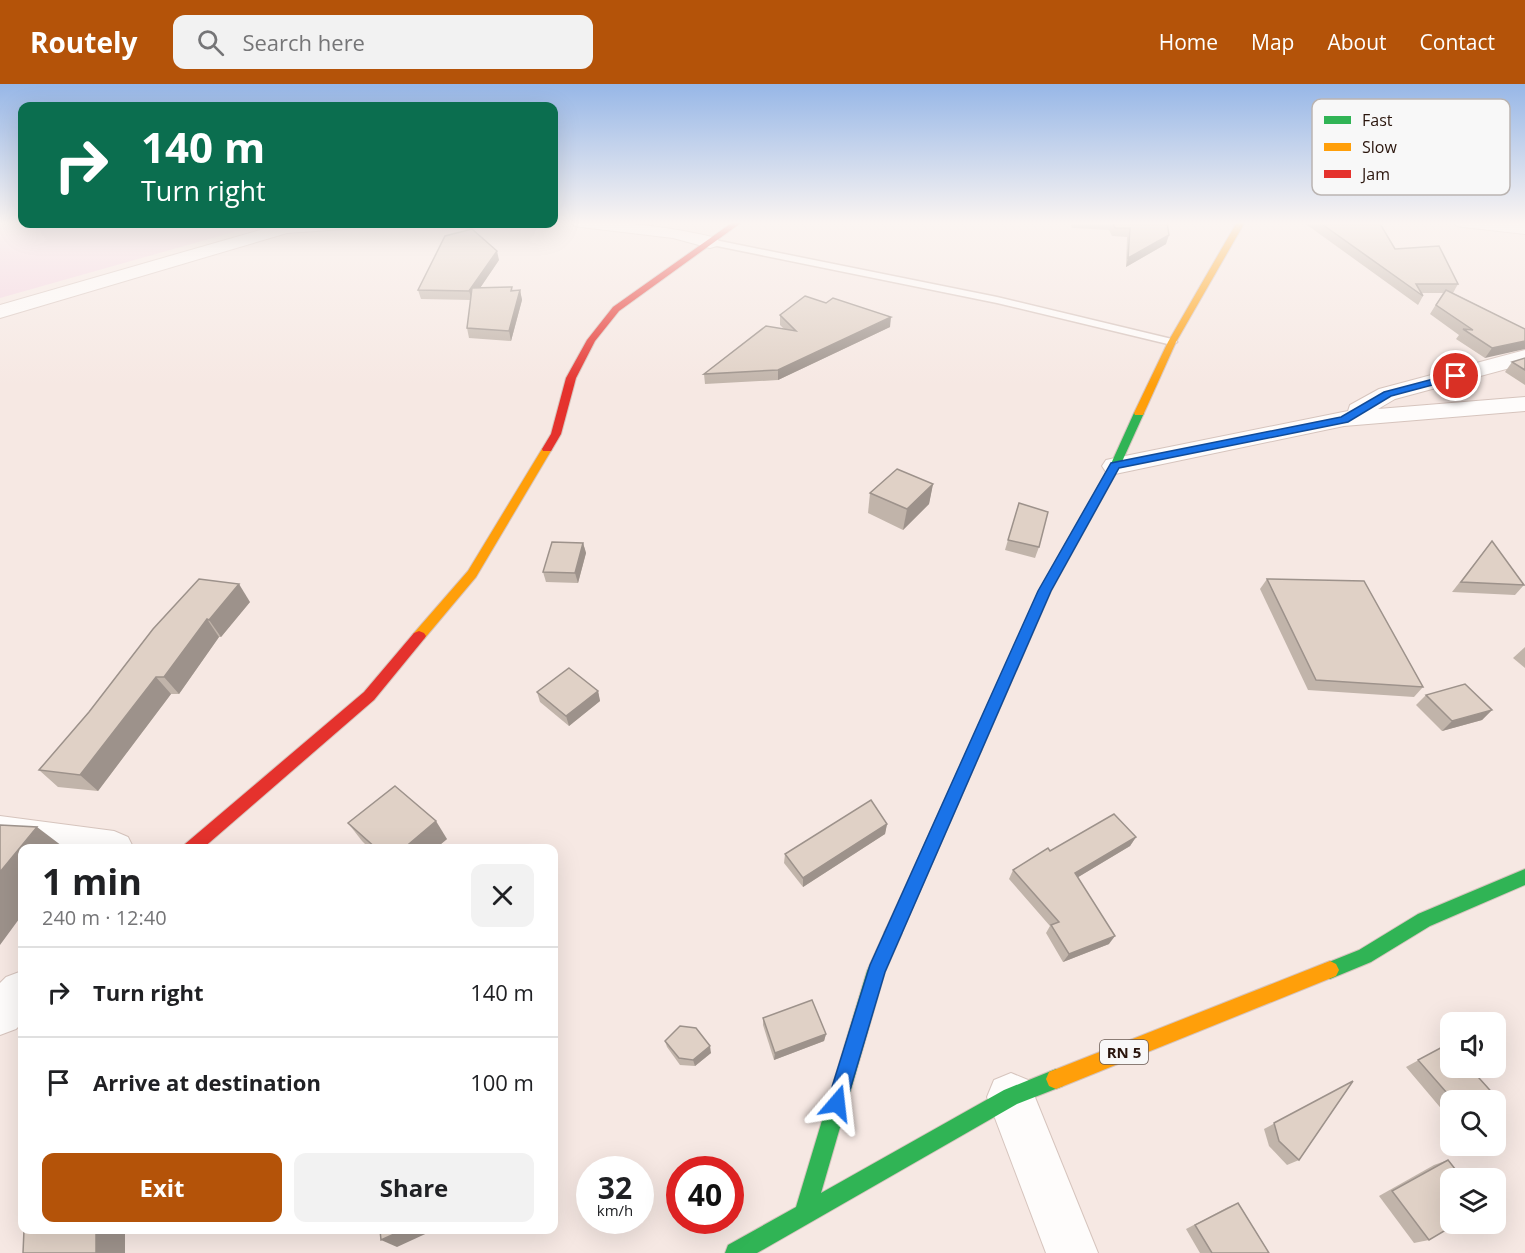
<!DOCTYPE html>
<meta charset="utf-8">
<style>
body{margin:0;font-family:"Open Sans",sans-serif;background:#f2f2f2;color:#202124;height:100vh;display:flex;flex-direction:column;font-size:22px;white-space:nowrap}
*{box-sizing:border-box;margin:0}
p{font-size:20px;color:#757577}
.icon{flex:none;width:33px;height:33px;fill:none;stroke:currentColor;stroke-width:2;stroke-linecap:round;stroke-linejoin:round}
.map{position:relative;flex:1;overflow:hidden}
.panel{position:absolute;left:18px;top:760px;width:540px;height:390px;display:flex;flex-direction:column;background:#fff;border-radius:12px;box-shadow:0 6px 24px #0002}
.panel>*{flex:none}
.banner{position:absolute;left:18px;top:18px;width:540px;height:126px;border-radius:12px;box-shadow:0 6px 24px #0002;background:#0b6e4f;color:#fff;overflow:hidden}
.tools{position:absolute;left:1440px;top:928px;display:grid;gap:12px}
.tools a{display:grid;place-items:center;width:66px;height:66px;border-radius:12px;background:#fff;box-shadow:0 6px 24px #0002;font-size:30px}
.speed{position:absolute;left:576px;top:1072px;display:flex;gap:12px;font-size:30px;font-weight:700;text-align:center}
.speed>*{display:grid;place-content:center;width:78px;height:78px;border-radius:50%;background:#fff;box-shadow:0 6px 24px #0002;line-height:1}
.speed small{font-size:15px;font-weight:400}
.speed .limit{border:9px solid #d22;background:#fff;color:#111}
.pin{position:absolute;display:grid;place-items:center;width:51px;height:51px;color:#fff;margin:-26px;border:3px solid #fff;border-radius:50%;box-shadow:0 2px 6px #0007}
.me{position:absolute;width:66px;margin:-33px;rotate:17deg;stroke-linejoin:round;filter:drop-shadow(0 0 4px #0008)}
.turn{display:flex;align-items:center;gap:21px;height:126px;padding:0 24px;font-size:27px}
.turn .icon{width:78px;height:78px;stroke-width:2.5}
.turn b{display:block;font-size:42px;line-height:51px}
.round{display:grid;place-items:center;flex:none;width:63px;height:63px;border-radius:12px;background:#f2f2f2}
.summary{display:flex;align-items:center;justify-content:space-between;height:102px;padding:0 24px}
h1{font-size:36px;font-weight:700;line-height:45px}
.action{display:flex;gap:12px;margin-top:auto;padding:12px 24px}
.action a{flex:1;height:69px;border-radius:12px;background:#b45309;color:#fff;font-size:24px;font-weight:700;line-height:69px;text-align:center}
.action a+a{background:#f2f2f2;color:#202124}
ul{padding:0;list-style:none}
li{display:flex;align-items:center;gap:18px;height:90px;padding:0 24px;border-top:2px solid #e0e0e0}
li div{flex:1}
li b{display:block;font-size:22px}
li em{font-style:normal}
header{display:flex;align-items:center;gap:36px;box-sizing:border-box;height:84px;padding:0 30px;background:#b45309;color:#fff}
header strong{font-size:28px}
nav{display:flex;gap:33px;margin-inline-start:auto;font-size:21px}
.search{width:420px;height:54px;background:#f2f2f2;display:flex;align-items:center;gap:15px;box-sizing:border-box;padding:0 21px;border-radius:12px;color:#757577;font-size:22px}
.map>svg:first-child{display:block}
</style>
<header>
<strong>Routely</strong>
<div class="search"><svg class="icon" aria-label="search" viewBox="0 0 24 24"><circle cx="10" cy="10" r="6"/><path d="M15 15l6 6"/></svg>Search here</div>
<nav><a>Home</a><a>Map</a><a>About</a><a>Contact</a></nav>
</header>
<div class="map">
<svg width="1525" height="1169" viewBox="0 0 1525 1169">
<rect width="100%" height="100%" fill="#f6e8e3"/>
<polygon fill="#f4d3e1" points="0,138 22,140 262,140 0,214"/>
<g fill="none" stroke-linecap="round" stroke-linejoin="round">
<defs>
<polygon id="lane" points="710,155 997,213 1176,256 1177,258 1172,261 997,219 707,160 705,158"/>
<g id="street">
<path d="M572,138C622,137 668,142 717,154L719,158L717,162L710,164L673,154L581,143L575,142Z"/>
<polygon points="1454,138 1525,140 1525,150 1463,143 1457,142"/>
<polygon points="281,140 353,140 350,144 344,145 287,149 0,234 0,221"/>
<polygon points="1525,266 1525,280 1395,315 1378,325 1525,313 1525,327 1344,342 1115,390 1106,388 1102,382 1106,376 1115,374 1348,327 1350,321 1379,305"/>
<polygon points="0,732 114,747 128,753 134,765 22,765 22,769 0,766"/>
<polygon points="22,887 22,939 16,945 0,951 0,899 6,893"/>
<polygon points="1011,989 1028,996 1098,1169 1046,1169 987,1013 994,996"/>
</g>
<g id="fast">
<polygon points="1139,326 1144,329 1120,382 1051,507 982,665 980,669 975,671 970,669 968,665 1039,507 1110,382 1134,329"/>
<polygon points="1525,785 1525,801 1430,842 1371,878 1330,895 1324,892 1321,886 1324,880 1359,866 1418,830"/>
<polygon points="893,841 899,843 902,849 885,888 821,1109 1004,1006 1056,985 1063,988 1066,995 1063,1002 1017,1020 757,1169 725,1169 728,1161 796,1123 867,887 887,843"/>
</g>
<g id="slow">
<polygon points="1237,138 1245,138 1176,258 1144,329 1143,331 1135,331 1134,329 1168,258"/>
<polygon points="547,362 552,365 476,493 424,555 414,555 412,552 414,549 468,487 542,365"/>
<polygon points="1330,877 1336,880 1339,886 1336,892 1056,1005 1049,1002 1046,995 1049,988"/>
</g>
<g id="jam">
<polygon points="733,138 742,138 619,227 595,257 576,294 561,350 551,367 543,367 542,365 551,350 566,294 587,256 613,223"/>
<polygon points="419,547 424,549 426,552 424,555 374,616 202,765 183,765 185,760 364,608 414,549"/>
<polygon points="975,659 980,661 982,665 899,855 893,857 887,855 884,849 887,843 968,665 970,661"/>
</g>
</defs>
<use href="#lane" stroke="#d6c4bd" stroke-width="3"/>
<use href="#street" stroke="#d6c4bd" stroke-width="2"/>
<use href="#fast" stroke="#d6c4bd" stroke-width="2"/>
<use href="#slow" stroke="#d6c4bd" stroke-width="2"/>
<use href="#jam" stroke="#d6c4bd" stroke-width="2"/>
<use href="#lane" fill="#fefcfb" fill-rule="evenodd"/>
<use href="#street" fill="#fefcfb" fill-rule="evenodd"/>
<use href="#fast" fill="#30b455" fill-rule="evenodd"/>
<use href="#slow" fill="#ff9f0a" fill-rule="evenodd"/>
<use href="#jam" fill="#e5322d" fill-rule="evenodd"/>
</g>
<g fill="#c1b4aa">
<polygon points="1070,138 1167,138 1166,160 1126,183 1127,153 1112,152 1109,146 1072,144"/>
<polygon points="1303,138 1379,138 1395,165 1458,200 1453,209 1525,245 1485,274 1456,255 1459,251 1430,230 1443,209 1422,209 1423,212 1418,221"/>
<polygon points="499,176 480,204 520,206 522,216 511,257 469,254 467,244 471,216 421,215 418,206"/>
<polygon points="780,231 890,243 778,296 705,300 704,290 784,245 780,241"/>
<polygon points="1525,274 1525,301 1505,288 1512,278"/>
<polygon points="933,400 929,420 903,446 868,429 870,409"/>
<polygon points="1019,419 1039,463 1035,474 1005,466"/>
<polygon points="1492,457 1524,501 1515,511 1452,508"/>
<polygon points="583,459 586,469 578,499 546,498 543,488"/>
<polygon points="1267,495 1423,603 1414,613 1308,606 1260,505"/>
<polygon points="250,518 221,553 219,553 179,610 171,610 98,707 58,703 39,686 89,628 153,545"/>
<polygon points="1525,563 1525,584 1513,574"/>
<polygon points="598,607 600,617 569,642 540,618 537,608"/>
<polygon points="1426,611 1492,626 1482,636 1442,647 1416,621"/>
<polygon points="348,739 447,755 435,765 370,765 362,757"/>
<polygon points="887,740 885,750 803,803 784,779 785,770"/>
<polygon points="1136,753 1130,762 1078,793 1109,860 1063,878 1046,849 1050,842 1009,795 1013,786 1050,767"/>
<polygon points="763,934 826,950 824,957 774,976 763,941"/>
<polygon points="665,957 711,969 695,982 680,981 667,963"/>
<polygon points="1448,960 1491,1017 1450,1017 1450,1035 1406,983"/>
<polygon points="1353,997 1299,1076 1287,1081 1269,1062 1264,1045"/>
<polygon points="1448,1076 1429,1156 1414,1159 1379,1112 1434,1081"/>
<polygon points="1238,1119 1269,1169 1200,1169 1186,1145 1228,1123"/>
</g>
<g fill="#9d928b">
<polygon points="1169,151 1166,160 1126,183 1128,174"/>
<polygon points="497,167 499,176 472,216 469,207"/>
<polygon points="520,206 522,216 511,257 509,247"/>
<polygon points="891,233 890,243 778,296 778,286"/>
<polygon points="1525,257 1525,265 1485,274 1492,264"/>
<polygon points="933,400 929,420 903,446 907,425"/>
<polygon points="583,459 586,469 578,499 575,489"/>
<polygon points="239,500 250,518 221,553 209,536"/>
<polygon points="207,535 219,553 179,610 164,593"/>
<polygon points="156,593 171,610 98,707 80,691"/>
<polygon points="598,607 600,617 569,642 566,632"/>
<polygon points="1492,626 1482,636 1442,647 1452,637"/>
<polygon points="436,737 447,755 435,765 403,765"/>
<polygon points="887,740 885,750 803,803 803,794"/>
<polygon points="37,743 66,765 22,765 22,831 0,861 0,788"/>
<polygon points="1136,753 1130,762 1070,798 1075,789"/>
<polygon points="1115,852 1109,860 1063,878 1069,870"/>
<polygon points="826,950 824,957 774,976 775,969"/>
<polygon points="710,962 711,969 695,982 693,976"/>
<rect x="96" y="1146" width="29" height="23"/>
<polygon points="403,1146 434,1146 397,1163 381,1156"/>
</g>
<g fill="#e0d1c6" stroke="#9d928b" stroke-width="1.5">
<polygon points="1112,138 1167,138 1169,151 1128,174 1130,144 1115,144"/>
<polygon points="1319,138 1379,138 1395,165 1439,162 1458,200 1416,200 1423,212"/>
<polygon points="472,145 497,167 469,207 418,206 445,152"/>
<polygon points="512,203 511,207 520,206 509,247 467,244 472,204"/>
<polygon points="1446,206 1525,245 1525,257 1492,264 1463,245 1473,246 1436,221"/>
<polygon points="805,212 826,219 833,214 891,233 778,286 704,290 766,242 796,247 780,231"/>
<polygon points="1525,274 1525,286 1512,278"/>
<polygon points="897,385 933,400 907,425 870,409"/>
<polygon points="1019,419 1048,428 1039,463 1008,456"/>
<polygon points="1492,457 1524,501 1461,498"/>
<polygon points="552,458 583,459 575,489 543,488"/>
<polygon points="199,495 239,500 209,536 207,535 164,593 156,593 80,691 39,686 89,628 153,545"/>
<polygon points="1267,495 1364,497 1423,603 1316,596"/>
<polygon points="569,584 598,607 566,632 537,608"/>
<polygon points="1465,600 1492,626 1452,637 1426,611"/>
<polygon points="395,702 436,737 403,765 377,765 348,739"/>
<polygon points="871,716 887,740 803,794 785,770"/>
<polygon points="1114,730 1136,753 1075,789 1115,852 1069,870 1051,841 1059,838 1013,786 1048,764 1050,767"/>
<polygon points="0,741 37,743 0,788"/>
<polygon points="812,916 826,950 775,969 763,934"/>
<polygon points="680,942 696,944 710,962 693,976 679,974 665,957"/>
<polygon points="1448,960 1450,962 1450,984 1470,984 1497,1014 1491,1017 1454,1017 1418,976"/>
<polygon points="1353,997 1299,1076 1279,1057 1274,1039"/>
<polygon points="1448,1076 1463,1095 1450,1095 1450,1140 1456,1140 1429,1156 1392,1107"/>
<polygon points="1238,1119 1269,1169 1212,1169 1195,1141"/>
<polygon points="24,1146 96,1146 96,1169 23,1169"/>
<polygon points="380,1146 403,1146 381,1156"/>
</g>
<linearGradient id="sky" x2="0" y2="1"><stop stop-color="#97b7e7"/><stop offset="0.46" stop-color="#fbf5f2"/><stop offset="1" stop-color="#fbf5f2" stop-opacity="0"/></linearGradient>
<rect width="1525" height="302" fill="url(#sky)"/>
<polygon fill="#1a73e8" stroke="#114b97" stroke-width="1.5" points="1456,289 1459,290 1459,294 1391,312 1348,338 1119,384 1051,507 885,888 844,1026 837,1029 830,1026 827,1019 870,881 1038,507 1111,379 1341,333 1384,308"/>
<g text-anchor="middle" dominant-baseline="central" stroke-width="4.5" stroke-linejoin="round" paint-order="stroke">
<rect fill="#f8f8f8" stroke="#685953" stroke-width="1.5" x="1100" y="956" width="48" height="24" rx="4.5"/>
<g font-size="15" font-weight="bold" fill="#2a150c">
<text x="1124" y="968">RN 5</text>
</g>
</g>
<rect x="1312" y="15" width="198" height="96" rx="9" fill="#f8f8f8" stroke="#bab4b1" stroke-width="1.5"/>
<rect x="1324" y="32" width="27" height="8" fill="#30b455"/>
<rect x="1324" y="59" width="27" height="8" fill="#ff9f0a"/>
<rect x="1324" y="86" width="27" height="8" fill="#e5322d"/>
<g font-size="16" fill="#2a150c">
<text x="1362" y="42">Fast</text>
<text x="1362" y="69">Slow</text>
<text x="1362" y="96">Jam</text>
</g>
</svg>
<div class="tools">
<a><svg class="icon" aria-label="sound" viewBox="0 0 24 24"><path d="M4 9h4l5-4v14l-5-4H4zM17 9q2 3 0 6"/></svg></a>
<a><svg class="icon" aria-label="search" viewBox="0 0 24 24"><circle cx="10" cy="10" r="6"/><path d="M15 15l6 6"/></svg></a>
<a><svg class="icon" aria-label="layers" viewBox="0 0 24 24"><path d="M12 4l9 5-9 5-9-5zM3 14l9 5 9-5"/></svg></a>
</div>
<div class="speed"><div>32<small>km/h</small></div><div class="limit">40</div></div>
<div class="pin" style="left:1456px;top:292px;background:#d93025"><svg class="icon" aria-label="arrive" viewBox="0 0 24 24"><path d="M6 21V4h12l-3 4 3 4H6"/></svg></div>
<svg class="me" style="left:837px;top:1019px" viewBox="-20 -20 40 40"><path d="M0-17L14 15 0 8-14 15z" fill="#1a73e8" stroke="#fff" stroke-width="4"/></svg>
<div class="banner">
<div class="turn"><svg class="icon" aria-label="right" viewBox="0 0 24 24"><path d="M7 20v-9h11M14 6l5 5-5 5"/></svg><div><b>140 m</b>Turn right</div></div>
</div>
<section class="panel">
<div class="summary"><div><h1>1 min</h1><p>240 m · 12:40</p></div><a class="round"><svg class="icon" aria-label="close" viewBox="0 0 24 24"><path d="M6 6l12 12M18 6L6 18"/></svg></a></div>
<ul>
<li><svg class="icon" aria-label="right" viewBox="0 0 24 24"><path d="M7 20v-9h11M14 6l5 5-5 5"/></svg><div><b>Turn right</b></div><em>140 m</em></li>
<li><svg class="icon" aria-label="arrive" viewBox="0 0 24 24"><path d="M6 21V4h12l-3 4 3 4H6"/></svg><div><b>Arrive at destination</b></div><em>100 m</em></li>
</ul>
<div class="action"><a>Exit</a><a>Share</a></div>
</section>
</div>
